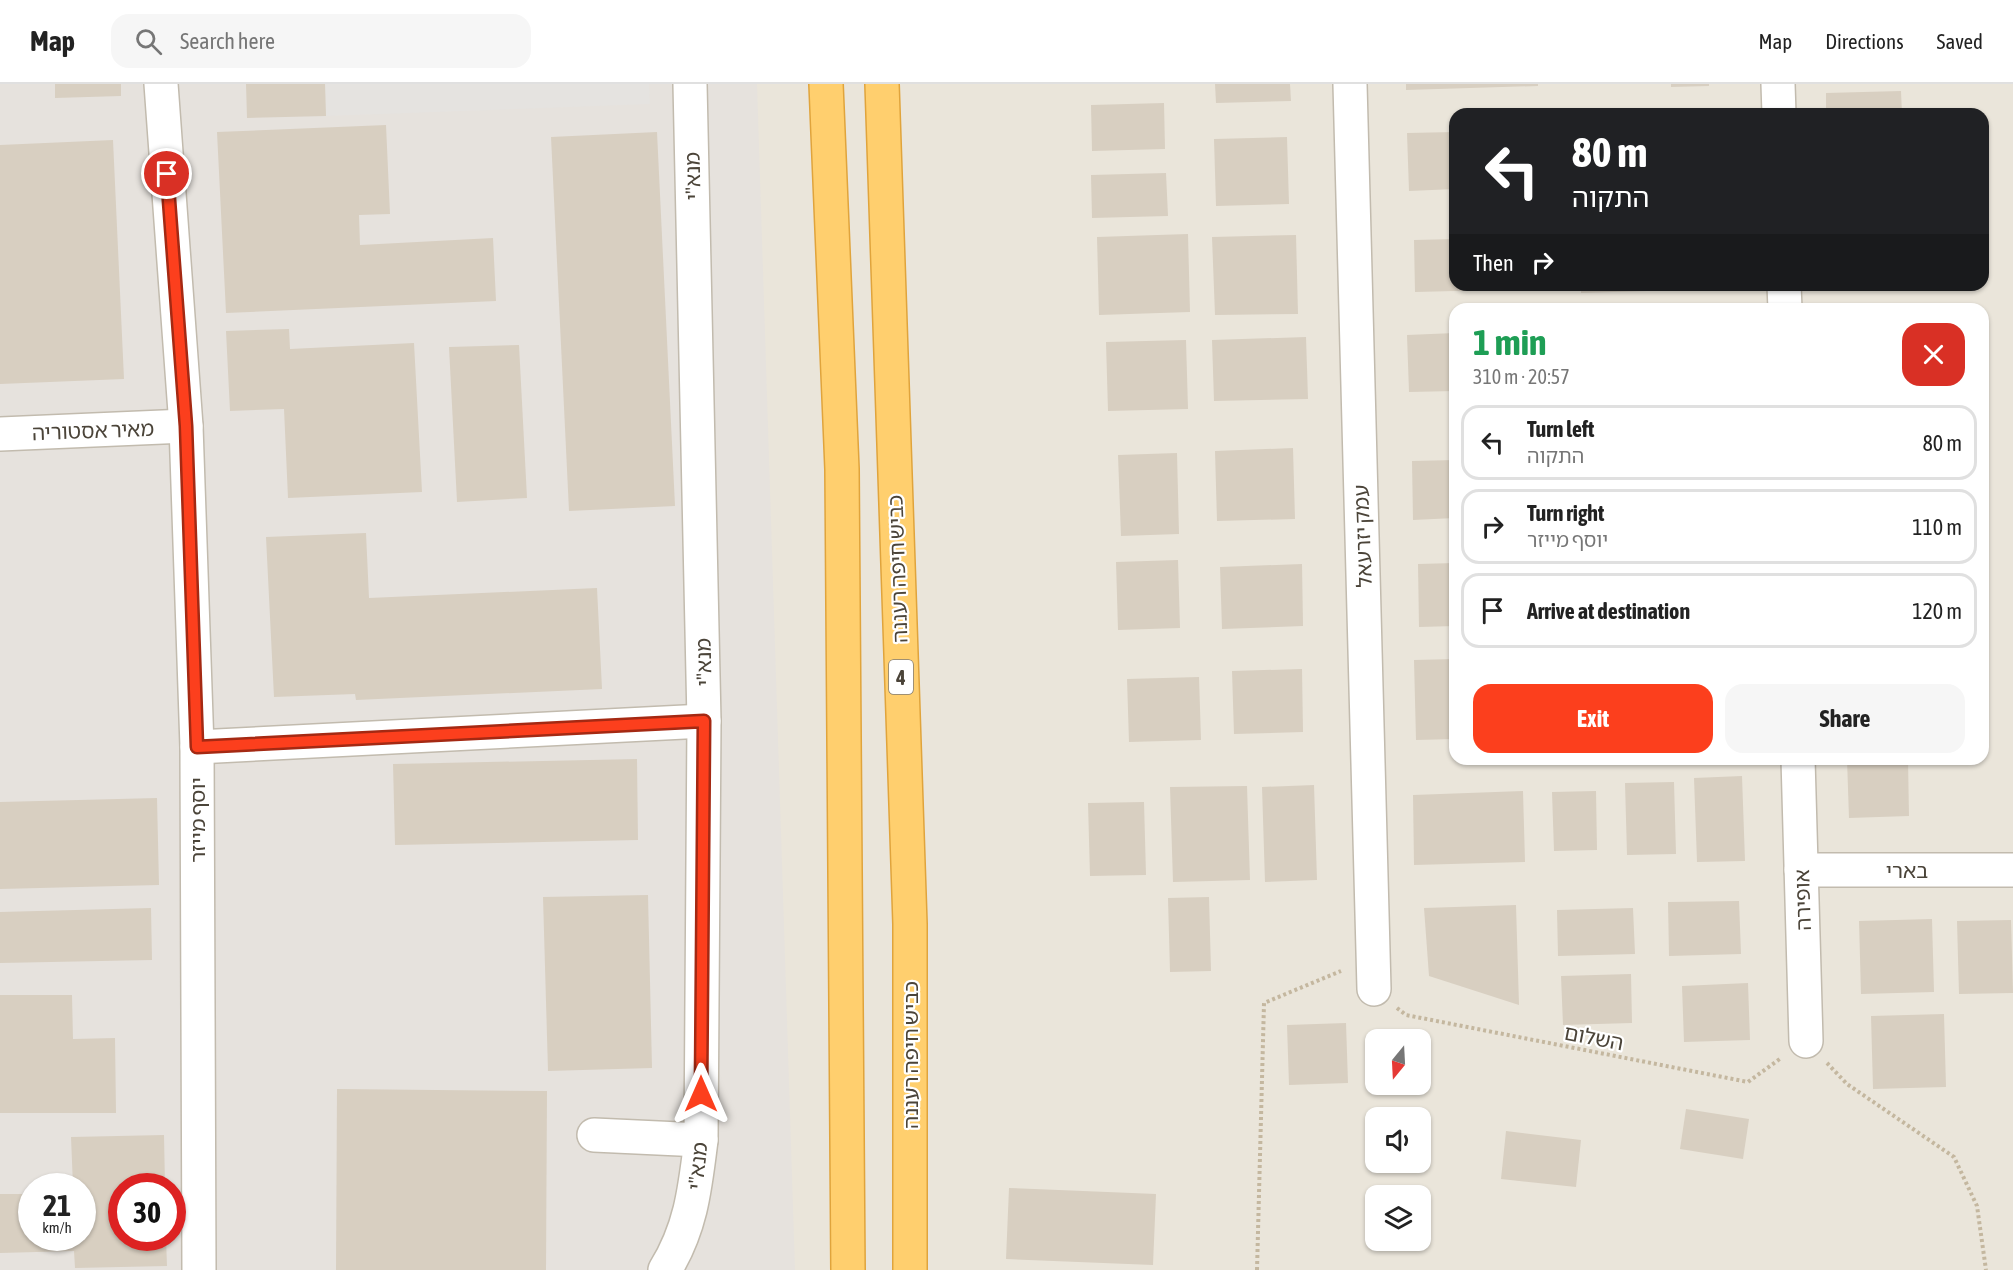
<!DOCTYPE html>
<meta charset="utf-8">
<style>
body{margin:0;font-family:"Asap Condensed","Noto Sans Hebrew",sans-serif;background:#f6f6f6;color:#222;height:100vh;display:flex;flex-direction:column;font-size:22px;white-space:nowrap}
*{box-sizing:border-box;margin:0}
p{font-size:20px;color:#767676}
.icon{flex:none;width:33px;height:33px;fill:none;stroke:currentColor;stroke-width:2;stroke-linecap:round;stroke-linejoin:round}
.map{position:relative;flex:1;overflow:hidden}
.side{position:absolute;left:1449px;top:219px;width:540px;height:462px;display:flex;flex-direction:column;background:#fff;border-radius:18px;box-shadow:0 2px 4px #0004}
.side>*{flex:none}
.top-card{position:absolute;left:1449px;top:24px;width:540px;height:183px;border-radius:18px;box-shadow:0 2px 4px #0004;background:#202124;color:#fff;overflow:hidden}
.needle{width:39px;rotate:198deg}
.buttons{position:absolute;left:1365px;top:945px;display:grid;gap:12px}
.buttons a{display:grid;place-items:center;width:66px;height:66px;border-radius:12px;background:#fff;box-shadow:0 2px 4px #0004;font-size:30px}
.speed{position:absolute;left:18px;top:1089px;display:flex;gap:12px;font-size:30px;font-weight:700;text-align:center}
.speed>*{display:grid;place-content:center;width:78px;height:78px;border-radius:50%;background:#fff;box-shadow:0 2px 4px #0004;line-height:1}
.speed small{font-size:15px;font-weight:400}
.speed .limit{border:9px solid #d22;background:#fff;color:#111}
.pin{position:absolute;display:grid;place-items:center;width:51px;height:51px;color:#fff;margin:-26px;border:3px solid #fff;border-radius:50%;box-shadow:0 2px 6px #0007}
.me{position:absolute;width:66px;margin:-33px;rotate:0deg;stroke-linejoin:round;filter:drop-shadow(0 0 4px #0008)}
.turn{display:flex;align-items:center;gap:21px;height:126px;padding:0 24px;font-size:27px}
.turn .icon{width:78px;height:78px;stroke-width:2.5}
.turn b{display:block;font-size:42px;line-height:51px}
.then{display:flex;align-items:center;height:57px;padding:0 24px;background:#0003;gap:12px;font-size:22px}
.round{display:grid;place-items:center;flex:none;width:63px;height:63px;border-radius:18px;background:#f6f6f6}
.head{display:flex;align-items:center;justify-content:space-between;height:102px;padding:0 24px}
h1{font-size:36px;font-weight:700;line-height:45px;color:#1e9e55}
.action{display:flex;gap:12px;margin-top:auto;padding:12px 24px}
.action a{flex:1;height:69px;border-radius:18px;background:#fc3f1d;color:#fff;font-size:24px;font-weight:700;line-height:69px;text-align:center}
.action a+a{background:#f6f6f6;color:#222}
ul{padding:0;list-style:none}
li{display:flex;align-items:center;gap:18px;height:75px;margin:0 12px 9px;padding:0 12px;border:3px solid #e0e0e0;border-radius:18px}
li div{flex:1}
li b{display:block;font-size:22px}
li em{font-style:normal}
header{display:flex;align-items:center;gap:36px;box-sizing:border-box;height:84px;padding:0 30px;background:#fff;border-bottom:2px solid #e0e0e0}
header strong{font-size:28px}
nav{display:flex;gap:33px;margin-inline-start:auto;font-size:21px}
.search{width:420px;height:54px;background:#f6f6f6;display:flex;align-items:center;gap:15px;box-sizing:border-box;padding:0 21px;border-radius:18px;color:#767676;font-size:22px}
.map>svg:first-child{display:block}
</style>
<header>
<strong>Map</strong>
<div class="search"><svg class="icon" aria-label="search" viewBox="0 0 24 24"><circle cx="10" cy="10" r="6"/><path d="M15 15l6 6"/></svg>Search here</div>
<nav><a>Map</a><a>Directions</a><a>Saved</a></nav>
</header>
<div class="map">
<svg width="2013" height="1186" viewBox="0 0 2013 1186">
<rect width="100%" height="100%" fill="#f6f3ec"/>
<path fill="#eae5da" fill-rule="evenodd" d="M0,0H2013V1186H0ZM1455,30H1983V201H1455ZM1455,225H1983V675H1455ZM1376,956H1420V1000H1376ZM1376,1034H1420V1078H1376ZM32,1102H82V1154H32ZM122,1102H172V1154H122ZM1376,1112H1420V1156H1376Z"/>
<path fill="#e6e2dd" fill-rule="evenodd" d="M0,0H757L795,1186H0ZM32,1102H82V1154H32ZM122,1102H172V1154H122Z"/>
<polygon fill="#e5e3e0" points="325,0 649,0 650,20 326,32"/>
<g fill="#d8cfc1">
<polygon points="55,0 121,0 121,12 55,14"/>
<polygon points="246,0 325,0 326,32 247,34"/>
<polygon points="1215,0 1290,0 1291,17 1216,19"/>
<polygon points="1406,0 1538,0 1538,2 1406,6"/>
<polygon points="1671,0 1709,0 1709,2 1671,3"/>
<polygon points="1901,7 1902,30 1826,30 1826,9"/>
<polygon points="1164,19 1165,65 1092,67 1091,21"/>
<polygon points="386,41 390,130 359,131 360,161 493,154 496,217 226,229 217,48"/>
<polygon points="657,48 675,422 569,427 551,53"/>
<polygon points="1455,48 1455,105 1409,107 1407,49"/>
<polygon points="1287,53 1289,120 1216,122 1214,55"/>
<polygon points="113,56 124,295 0,300 0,61"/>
<polygon points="1166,89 1168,132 1092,134 1091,91"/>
<polygon points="1188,150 1190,228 1099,231 1097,153"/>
<polygon points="1296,151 1298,230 1215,231 1212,153"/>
<polygon points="1455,155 1455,201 1536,201 1536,205 1415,208 1414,156"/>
<polygon points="1581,201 1647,201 1647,207 1581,209"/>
<polygon points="289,245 290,265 414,259 422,408 288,414 284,325 230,327 226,247"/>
<polygon points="1455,249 1455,307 1409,308 1407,251"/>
<polygon points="1306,253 1308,315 1214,317 1212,256"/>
<polygon points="1186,256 1188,325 1108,327 1106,258"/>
<polygon points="519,261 527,414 457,418 449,263"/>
<polygon points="1293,364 1295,435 1217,437 1215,367"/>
<polygon points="1177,369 1179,450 1121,452 1118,371"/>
<polygon points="1455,376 1455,434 1413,436 1412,377"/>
<polygon points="366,449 369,514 597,504 602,605 356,616 355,610 274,613 266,453"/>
<polygon points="1178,476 1180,544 1118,546 1116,478"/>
<polygon points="1455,479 1455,542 1419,543 1418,480"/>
<polygon points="1302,480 1303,542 1222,545 1220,483"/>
<polygon points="1455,575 1455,655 1416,656 1414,576"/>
<polygon points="1302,585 1303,648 1234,650 1232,587"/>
<polygon points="1199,593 1201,656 1129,658 1127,595"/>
<polygon points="637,675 638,756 395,761 393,680"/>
<polygon points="1847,675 1908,675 1909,732 1849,734"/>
<polygon points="1742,692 1745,777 1697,778 1694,694"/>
<polygon points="1674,698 1676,770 1627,771 1625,699"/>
<polygon points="1314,701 1317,796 1265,798 1262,703"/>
<polygon points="1247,702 1250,796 1173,798 1170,703"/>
<polygon points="1523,707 1525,778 1414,781 1413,711"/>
<polygon points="1596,707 1597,766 1554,767 1552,708"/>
<polygon points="157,714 159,801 0,805 0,718"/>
<polygon points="1144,718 1146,791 1090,792 1088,719"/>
<polygon points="648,811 652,984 548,987 543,813"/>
<polygon points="1209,813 1211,887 1170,888 1168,814"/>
<polygon points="1739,817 1741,870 1669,872 1668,818"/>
<polygon points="1516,821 1519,921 1429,892 1424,824"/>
<polygon points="151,824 152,876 0,879 0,828"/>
<polygon points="1633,824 1635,870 1558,872 1557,826"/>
<polygon points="1932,835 1934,908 1861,910 1859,837"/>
<polygon points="2011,836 2013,909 1959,910 1957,837"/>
<polygon points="1631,890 1632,939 1563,941 1561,892"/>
<polygon points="1748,899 1750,956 1684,958 1682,902"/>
<polygon points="0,911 72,911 73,955 115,954 116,1029 0,1029"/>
<polygon points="1944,930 1946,1003 1873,1005 1871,932"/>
<polygon points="1346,939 1348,999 1289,1001 1287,941"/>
<polygon points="337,1005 547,1007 546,1186 336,1186"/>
<polygon points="1686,1025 1749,1035 1743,1075 1680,1065"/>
<polygon points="1506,1047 1581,1056 1576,1103 1501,1095"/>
<polygon points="164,1051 165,1102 122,1102 122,1154 166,1154 167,1182 75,1184 74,1167 0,1169 0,1110 32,1110 32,1154 82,1154 82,1102 73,1102 71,1053"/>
<polygon points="1009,1104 1156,1110 1153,1181 1006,1175"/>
</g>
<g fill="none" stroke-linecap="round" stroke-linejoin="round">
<defs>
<g id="minor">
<polyline points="161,0 186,342 197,663 199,1186"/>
<polyline points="1350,0 1374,905"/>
<polyline points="1778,0 1779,30"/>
<polyline points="1784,201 1785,225"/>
<polyline points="0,350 186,342"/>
<polyline points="197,663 704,637"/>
<polyline points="1798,675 1806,957"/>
<polyline points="1801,786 2013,786"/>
<polyline points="594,1051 701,1056"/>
<path d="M665,1186C691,1144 695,1105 701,1056L704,637L690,0"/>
</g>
<g id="highway">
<polyline points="826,0 842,385 848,1186"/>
<polyline points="882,0 910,840 910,1186"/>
</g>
</defs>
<use href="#minor" stroke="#c2bbae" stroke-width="36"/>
<use href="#highway" stroke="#e0a43c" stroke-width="36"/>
<g stroke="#c4b79f" stroke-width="4" stroke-dasharray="3 3" stroke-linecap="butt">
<polyline points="1397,924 1406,931 1748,998 1781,974"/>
<polyline points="1827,979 1847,1000 1954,1073 1977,1122 1986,1186"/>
<polyline points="1257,1186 1264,919 1341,887"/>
</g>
<use href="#minor" stroke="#fff" stroke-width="33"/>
<use href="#highway" stroke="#ffcf6e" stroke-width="33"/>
</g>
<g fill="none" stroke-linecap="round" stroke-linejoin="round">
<defs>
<polyline id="route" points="167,90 186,342 197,663 704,637 701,1010"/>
</defs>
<use href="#route" stroke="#a42913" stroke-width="15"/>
<use href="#route" stroke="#fc3f1d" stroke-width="10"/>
</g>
<g text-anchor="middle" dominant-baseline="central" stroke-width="4.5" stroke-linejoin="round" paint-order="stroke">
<rect fill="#fff" stroke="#817c74" stroke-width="1.5" x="889" y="576" width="24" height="34" rx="4.5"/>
<g font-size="20" font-weight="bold" fill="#4b4439">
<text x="901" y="593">4</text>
</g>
<g font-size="21" fill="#4b4439" stroke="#fff">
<text transform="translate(692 92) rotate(-91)">מנא"י</text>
<text transform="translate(93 346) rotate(-2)">מאיר אסטוריה</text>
<text transform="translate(1362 452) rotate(-92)">עמק יזרעאל</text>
<text transform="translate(897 485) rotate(-92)">כביש חיפה רעננה</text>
<text transform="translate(703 578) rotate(-91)">מנא"י</text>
<text transform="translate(197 736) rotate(-90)">יוסף מייזר</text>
<text x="1907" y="786">בארי</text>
<text transform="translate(1802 816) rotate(-92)">אופירה</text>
<text transform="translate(1594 953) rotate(11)">השלום</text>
<text transform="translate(910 971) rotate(-90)">כביש חיפה רעננה</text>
<text transform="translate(697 1082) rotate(-84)">מנא"י</text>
</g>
</g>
</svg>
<div class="buttons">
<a><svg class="needle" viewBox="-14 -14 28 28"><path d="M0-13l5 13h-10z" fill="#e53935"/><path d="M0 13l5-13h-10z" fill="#767676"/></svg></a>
<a><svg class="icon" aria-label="sound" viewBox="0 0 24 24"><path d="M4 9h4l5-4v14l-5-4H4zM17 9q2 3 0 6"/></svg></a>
<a><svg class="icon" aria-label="layers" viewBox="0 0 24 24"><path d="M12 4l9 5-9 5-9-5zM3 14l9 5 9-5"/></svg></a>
</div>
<div class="speed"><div>21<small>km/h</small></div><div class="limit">30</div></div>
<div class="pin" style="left:167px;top:90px;background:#d93025"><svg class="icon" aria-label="arrive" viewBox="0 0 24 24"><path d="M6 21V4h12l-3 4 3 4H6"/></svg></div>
<svg class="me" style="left:701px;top:1010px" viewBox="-20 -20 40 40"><path d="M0-17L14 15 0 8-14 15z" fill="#fc3f1d" stroke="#fff" stroke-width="4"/></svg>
<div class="top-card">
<div class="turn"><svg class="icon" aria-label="left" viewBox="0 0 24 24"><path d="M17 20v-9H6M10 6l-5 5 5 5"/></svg><div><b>80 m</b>התקוה</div></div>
<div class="then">Then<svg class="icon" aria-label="right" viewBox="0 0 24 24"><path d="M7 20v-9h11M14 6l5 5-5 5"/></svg></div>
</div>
<section class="side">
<div class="head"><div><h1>1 min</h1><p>310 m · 20:57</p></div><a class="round" style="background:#d93025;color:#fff"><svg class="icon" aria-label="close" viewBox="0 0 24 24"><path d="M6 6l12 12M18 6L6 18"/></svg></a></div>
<ul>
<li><svg class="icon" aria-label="left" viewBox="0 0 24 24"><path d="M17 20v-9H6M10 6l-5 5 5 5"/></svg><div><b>Turn left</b><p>התקוה</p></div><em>80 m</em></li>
<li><svg class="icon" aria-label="right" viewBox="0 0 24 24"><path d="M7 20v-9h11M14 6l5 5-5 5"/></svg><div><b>Turn right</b><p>יוסף מייזר</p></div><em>110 m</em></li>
<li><svg class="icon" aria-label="arrive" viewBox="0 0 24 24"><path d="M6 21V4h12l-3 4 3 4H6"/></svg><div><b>Arrive at destination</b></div><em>120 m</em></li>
</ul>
<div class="action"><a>Exit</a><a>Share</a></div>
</section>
</div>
